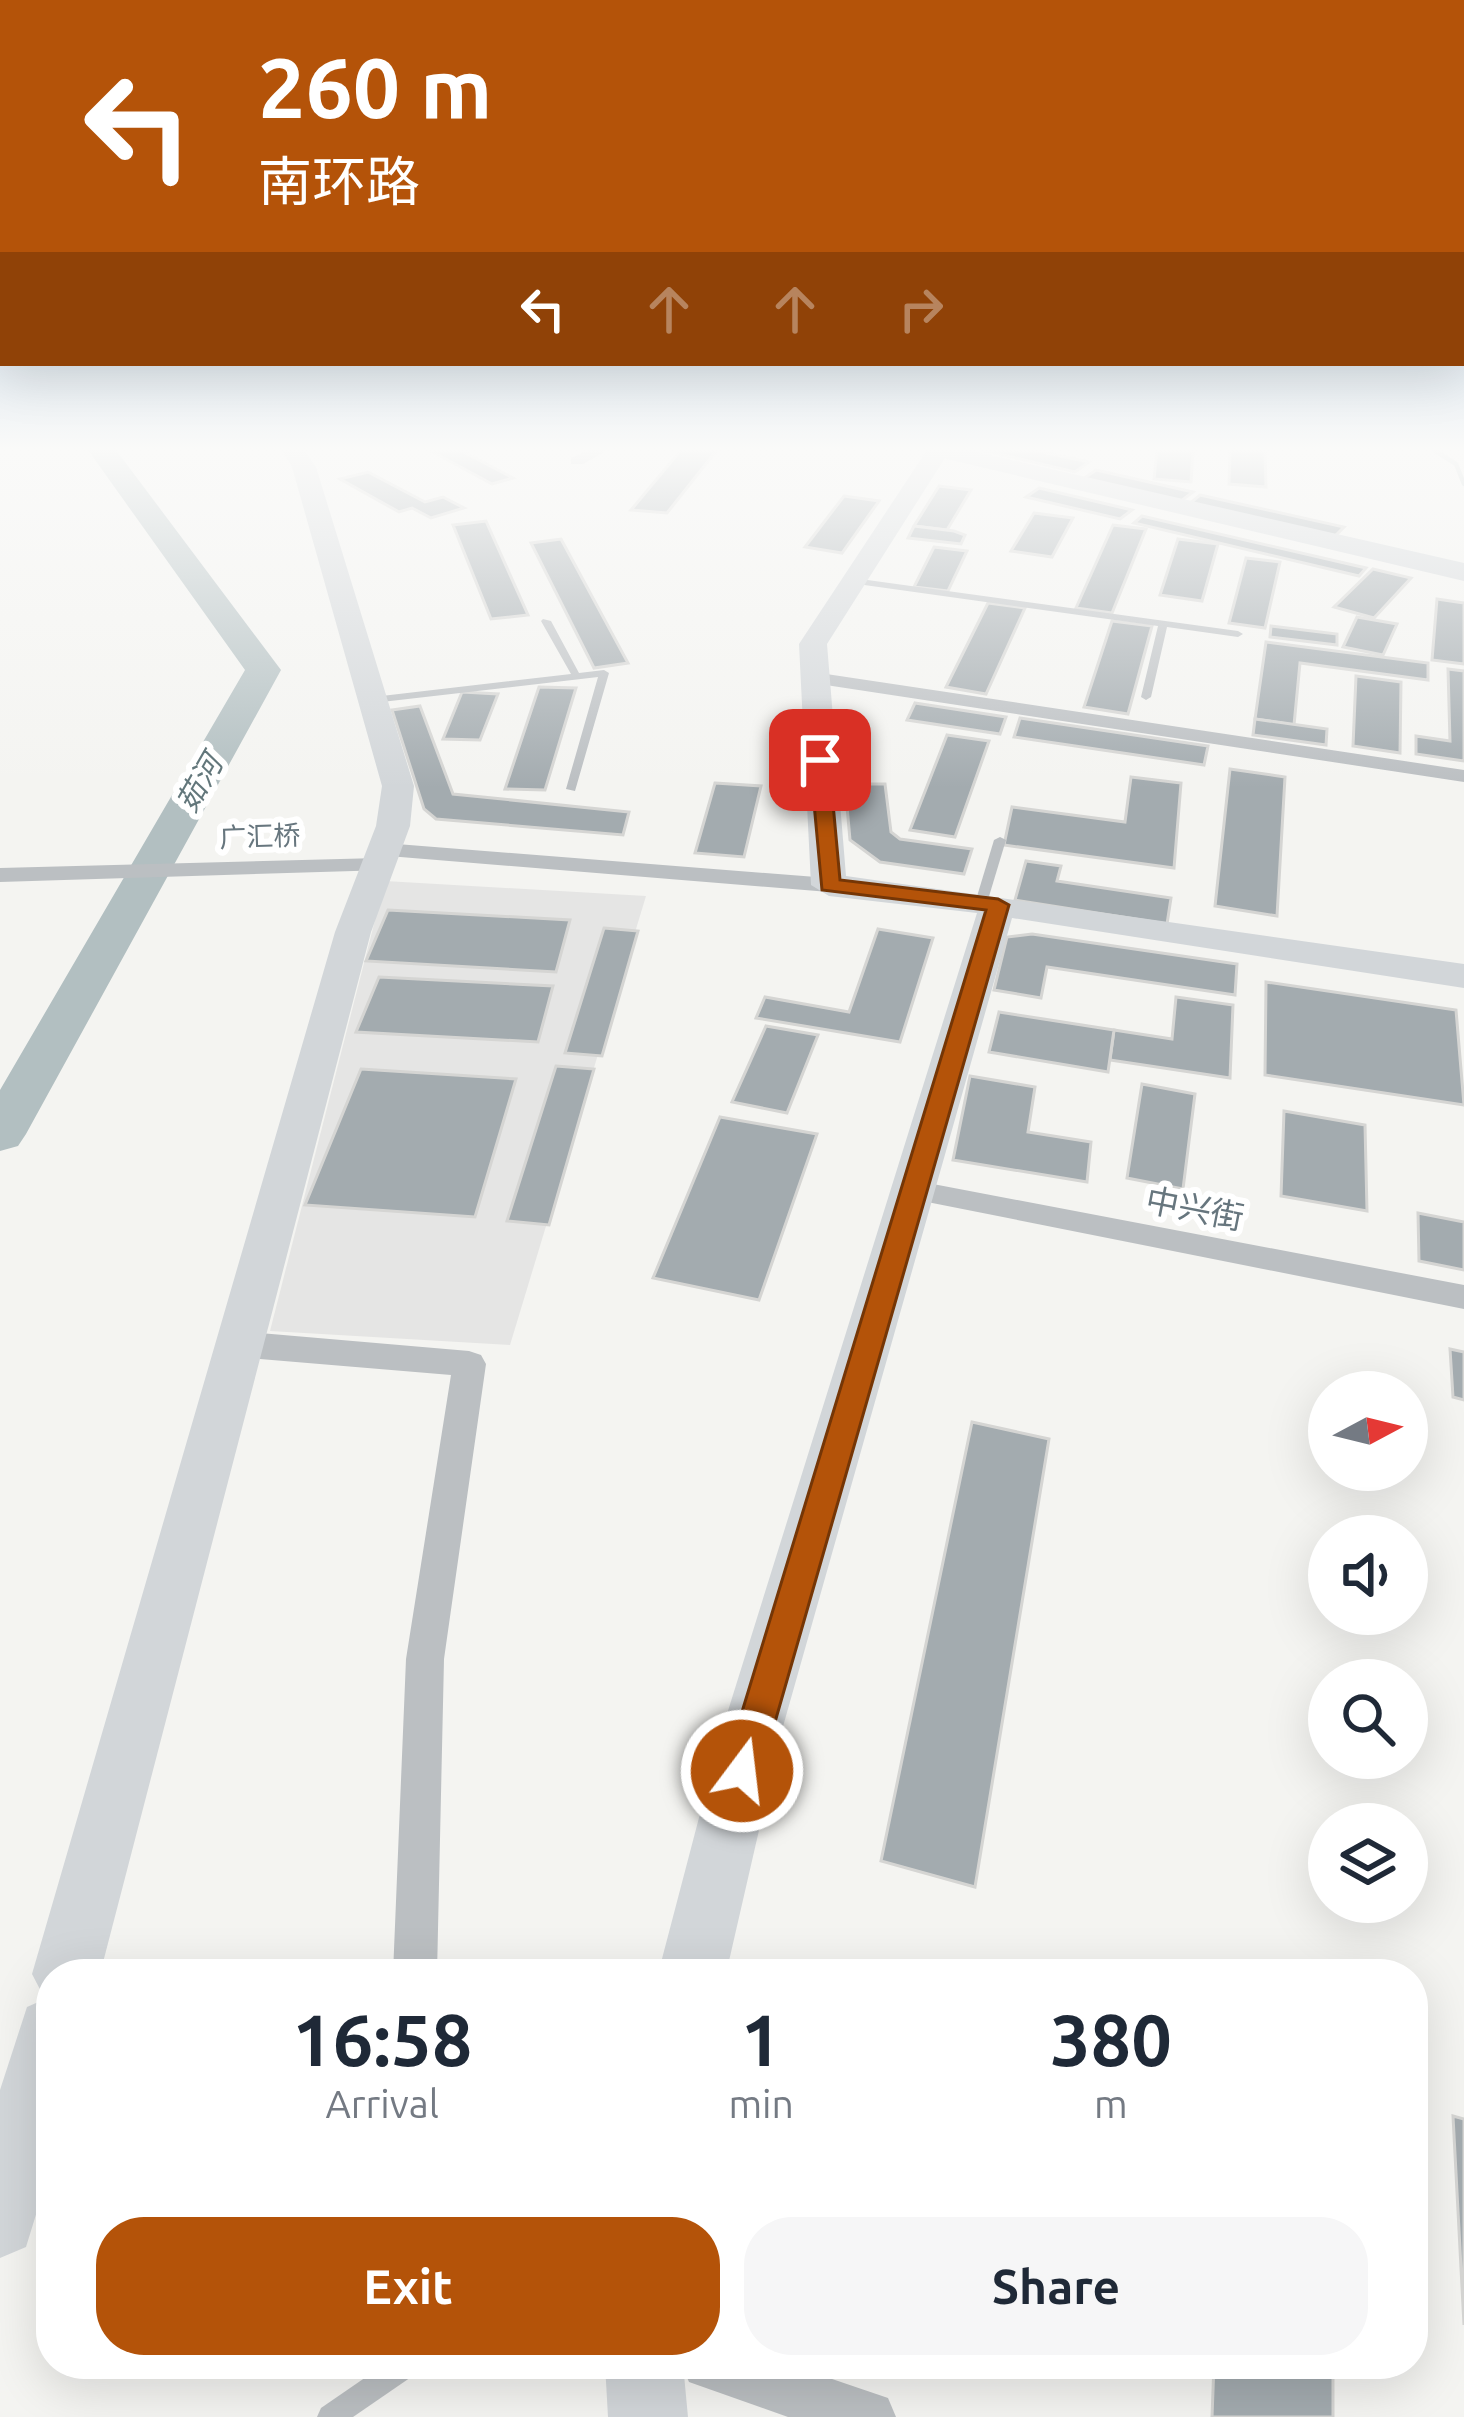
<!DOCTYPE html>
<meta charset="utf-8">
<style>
body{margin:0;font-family:Ubuntu,"Noto Sans SC",sans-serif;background:#f6f6f7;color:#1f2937;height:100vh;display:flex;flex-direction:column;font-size:45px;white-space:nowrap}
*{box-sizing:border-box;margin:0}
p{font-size:39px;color:#747a83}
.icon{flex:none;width:66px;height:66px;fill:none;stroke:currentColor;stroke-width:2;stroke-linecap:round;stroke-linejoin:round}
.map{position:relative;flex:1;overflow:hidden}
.panel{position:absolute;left:36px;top:1959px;width:1392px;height:420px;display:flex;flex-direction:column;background:#fff;border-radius:48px;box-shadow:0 12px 48px #0002}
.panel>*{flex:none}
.top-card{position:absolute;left:0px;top:0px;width:1464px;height:366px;box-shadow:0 12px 48px #0002;background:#b45309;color:#fff;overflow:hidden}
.needle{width:78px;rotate:83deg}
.controls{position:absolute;left:1308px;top:1371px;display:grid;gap:24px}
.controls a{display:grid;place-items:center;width:120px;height:120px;border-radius:50%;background:#fff;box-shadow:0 12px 48px #0002;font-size:60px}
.pin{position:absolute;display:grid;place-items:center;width:102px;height:102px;color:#fff;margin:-51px;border-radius:24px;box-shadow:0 6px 18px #0006}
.me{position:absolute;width:132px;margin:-66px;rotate:15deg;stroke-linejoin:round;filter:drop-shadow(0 0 9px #0008)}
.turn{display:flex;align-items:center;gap:42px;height:252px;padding:0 60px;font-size:54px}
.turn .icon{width:156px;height:156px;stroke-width:2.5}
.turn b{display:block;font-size:84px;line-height:102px}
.lanes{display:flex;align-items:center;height:114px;padding:0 60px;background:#0003;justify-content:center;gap:60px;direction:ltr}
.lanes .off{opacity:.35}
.eta{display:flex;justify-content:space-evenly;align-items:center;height:204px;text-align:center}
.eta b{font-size:72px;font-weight:700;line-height:84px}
.button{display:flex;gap:24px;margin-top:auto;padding:24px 60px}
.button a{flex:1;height:138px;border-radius:48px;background:#b45309;color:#fff;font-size:48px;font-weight:700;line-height:138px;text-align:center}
.button a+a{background:#f6f6f7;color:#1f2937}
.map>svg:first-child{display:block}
</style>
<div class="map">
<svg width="1464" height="2417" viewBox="0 0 1464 2417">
<rect width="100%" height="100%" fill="#f4f4f1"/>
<polygon fill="#e5e5e4" points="385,881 646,896 510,1345 270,1331"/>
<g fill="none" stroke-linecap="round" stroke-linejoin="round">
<polyline stroke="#b2bfc1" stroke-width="4.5" points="1434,450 1456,464 1464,484"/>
<polygon fill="#b2bfc1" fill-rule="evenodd" points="88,450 116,450 281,670 26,1134 18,1146 0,1151 0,1090 245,670"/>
</g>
<g fill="#a3abaf" stroke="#d5d5d3" stroke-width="3">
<polygon points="429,450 460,450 513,478 492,484"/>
<polygon points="681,450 717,450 667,513 631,510"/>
<polygon points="982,450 1033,450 1089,462 1075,472"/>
<polygon points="1157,450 1193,450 1191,482 1154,479"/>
<polygon points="1230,450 1265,450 1266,487 1229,484"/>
<polygon points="1096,470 1193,492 1181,501 1083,479"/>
<polygon points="368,472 425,502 443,497 464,508 431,518 412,508 399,512 340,479"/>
<polygon points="939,486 971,490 947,530 914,526"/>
<polygon points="1039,488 1132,510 1120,519 1026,497"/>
<polygon points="1200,495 1344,527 1334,537 1189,504"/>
<polygon points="844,496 879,501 842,553 805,547"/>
<polygon points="1034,513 1073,518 1052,557 1011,551"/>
<polygon points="1142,516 1366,568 1359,576 1134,523"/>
<polygon points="486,521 528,615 491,619 453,525"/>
<polygon points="1113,525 1146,529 1112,613 1076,608"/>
<polygon points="914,526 954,531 965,535 961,544 908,538"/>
<polygon points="561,539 628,663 594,668 531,543"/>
<polygon points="1178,539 1218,544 1202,601 1160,595"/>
<polygon points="934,547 967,551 948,591 914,587"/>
<polygon points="1246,558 1280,562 1265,628 1229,623"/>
<polygon points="1373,569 1411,578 1374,618 1334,607"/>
<polygon points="1437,599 1464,603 1464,664 1432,660"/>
<polygon points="988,603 1025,608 986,694 946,687"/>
<polygon points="1357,617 1397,624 1383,655 1343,647"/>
<polygon points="1112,621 1152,626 1128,714 1084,707"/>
<polygon points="1271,626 1337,634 1337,645 1270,637"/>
<polygon points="1266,642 1428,663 1428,680 1300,663 1294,725 1255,719"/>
<polygon points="1448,669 1464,671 1464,761 1416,754 1416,736 1450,741"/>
<polygon points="1356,676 1401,682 1400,753 1353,746"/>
<polygon points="539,687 576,688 545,790 505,789"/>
<polygon points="462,692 498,694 480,740 443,739"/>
<polygon points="915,703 1006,717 1000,734 907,720"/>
<polygon points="420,706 453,794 629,812 623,835 436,819 424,809 392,710"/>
<polygon points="1020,718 1208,746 1204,765 1014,737"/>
<polygon points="1255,719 1327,729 1326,745 1253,735"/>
<polygon points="947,735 989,741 955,837 910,830"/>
<polygon points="1230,769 1285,777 1277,916 1215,906"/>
<polygon points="1131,777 1181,783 1174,868 1004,845 1012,807 1125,822"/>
<polygon points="715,783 761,786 744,857 695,853"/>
<polygon points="845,784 885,784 891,832 900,839 972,849 964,874 880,862 850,840"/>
<polygon points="1026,861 1061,866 1057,881 1171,898 1167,924 1015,900"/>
<polygon points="388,910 570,920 556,972 366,961"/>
<polygon points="604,928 638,931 602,1056 565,1053"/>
<polygon points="878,929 933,938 900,1042 756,1018 765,997 849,1012"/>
<polygon points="1032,934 1237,964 1235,995 1047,967 1041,998 994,990 1007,937"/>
<polygon points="379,977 553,986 538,1042 356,1032"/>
<polygon points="1266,982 1456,1010 1464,1105 1265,1075"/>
<polygon points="1176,997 1233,1005 1230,1078 1110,1060 1114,1030 1172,1039"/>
<polygon points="999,1012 1114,1030 1108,1072 989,1052"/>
<polygon points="766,1026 818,1035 787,1113 732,1102"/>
<polygon points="556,1066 594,1069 549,1225 507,1221"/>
<polygon points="361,1069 516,1079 475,1217 305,1205"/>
<polygon points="970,1076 1035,1087 1028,1132 1091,1142 1087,1182 953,1160"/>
<polygon points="1142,1084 1195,1094 1183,1189 1127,1178"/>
<polygon points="1284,1111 1365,1125 1367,1211 1281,1196"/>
<polygon points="720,1117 817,1134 759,1300 653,1278"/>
<polygon points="1418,1213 1464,1222 1464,1270 1419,1261"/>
<polygon points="1450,1349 1464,1352 1464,1400 1453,1397"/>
<polygon points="972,1422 1049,1439 975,1887 881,1861"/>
<polygon points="1453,2116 1464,2119 1464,2325"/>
<polygon points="1214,2364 1333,2364 1333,2417 1212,2417"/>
</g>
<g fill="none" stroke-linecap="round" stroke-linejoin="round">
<g fill="#bbbfc2" fill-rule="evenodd">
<polygon points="853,578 1238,631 1243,634 1238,637 1167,627 1151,697 1146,700 1141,697 1158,626 850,583 850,579"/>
<polygon points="543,619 551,621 579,673 604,670 609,673 575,791 566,789 598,677 373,703 368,700 373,697 571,674 541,621"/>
<polygon points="1000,837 1006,840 987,903 985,906 977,906 975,903 994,840"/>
<polygon points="385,2364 421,2364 417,2373 353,2417 317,2417 321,2408"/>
</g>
<g fill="#bbbfc2" fill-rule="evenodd">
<polygon points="589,450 608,450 583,464 571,464 571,458"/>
<polygon points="813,672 1464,770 1464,782 806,682 803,678"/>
<polygon points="384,843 829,878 841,885 829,892 376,855 376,845"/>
<polygon points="379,858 387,860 387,870 0,882 0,868"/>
<polygon points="912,1180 1464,1285 1464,1309 902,1197 897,1190 902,1183"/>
<polygon points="236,1331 469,1351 481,1355 486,1364 444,1659 437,1974 393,1974 406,1659 451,1375 236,1357 224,1353 220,1344 224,1335"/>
<polygon points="681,2364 788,2364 888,2398 896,2417 788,2417 689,2382"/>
</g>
<g fill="#d2d6d9" fill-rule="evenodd">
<polygon points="282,450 304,450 316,467 414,786 410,826 371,932 100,1974 51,1974 51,2166 26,2247 0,2258 0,2090 27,2007 45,1999 32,1974 335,932 376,826 382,786 292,467"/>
<polygon points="927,450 950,450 827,644 846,876 1464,964 1464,988 1012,918 782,1730 726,1974 658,1974 722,1730 977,913 829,896 811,885 799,644"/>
<polygon points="605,2364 683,2364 688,2417 608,2417"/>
</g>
<polygon fill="#d2d6d9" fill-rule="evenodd" points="926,450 968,450 1464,563 1464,581 938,457"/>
</g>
<linearGradient id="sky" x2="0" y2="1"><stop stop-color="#92b8d8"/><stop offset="0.57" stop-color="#fafaf9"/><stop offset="1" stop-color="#fafaf9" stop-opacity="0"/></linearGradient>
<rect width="1464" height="788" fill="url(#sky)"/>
<polygon fill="#b45309" stroke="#753606" stroke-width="3" points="820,755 829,760 840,880 998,899 1009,905 761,1771 755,1784 742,1789 729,1784 724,1771 986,910 822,890 810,760"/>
<g text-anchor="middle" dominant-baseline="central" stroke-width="12" stroke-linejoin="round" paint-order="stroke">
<g font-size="27" fill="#67767e" stroke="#fff">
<text transform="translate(260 836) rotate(-2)">广汇桥</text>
</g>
<g font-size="30" font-style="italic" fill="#63777b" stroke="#fff">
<text transform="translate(199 783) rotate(-60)">茹河</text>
</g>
<g font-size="33" fill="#67767e" stroke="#fff">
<text transform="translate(1195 1208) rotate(11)">中兴街</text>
</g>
</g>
</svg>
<div class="controls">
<a><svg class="needle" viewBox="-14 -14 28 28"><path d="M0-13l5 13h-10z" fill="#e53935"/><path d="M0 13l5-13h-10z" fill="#747a83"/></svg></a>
<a><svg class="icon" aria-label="sound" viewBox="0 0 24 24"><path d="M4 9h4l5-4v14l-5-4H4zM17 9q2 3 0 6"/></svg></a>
<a><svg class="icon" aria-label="search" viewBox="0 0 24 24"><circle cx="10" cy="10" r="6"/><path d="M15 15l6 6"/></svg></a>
<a><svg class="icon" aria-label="layers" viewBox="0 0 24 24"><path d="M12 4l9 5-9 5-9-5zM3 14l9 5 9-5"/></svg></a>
</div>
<div class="pin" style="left:820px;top:760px;background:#d93025"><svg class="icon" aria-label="arrive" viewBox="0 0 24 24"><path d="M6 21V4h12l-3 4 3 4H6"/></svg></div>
<svg class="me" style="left:742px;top:1771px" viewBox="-20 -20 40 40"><circle r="17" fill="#b45309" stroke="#fff" stroke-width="3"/><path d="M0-11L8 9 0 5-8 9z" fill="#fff"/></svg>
<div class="top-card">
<div class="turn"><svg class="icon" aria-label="left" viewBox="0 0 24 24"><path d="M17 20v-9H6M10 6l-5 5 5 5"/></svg><div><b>260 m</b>南环路</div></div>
<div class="lanes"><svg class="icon" aria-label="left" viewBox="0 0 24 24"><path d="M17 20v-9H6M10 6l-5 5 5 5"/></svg><svg class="icon off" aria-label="ahead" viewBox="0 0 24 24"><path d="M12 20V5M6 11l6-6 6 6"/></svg><svg class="icon off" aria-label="ahead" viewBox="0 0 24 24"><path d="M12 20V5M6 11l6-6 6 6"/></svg><svg class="icon off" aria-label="right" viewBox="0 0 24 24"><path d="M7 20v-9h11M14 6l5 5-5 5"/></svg></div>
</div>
<section class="panel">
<div class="eta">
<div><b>16:58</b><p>Arrival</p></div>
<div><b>1</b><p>min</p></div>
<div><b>380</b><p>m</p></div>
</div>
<div class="button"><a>Exit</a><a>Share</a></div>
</section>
</div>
